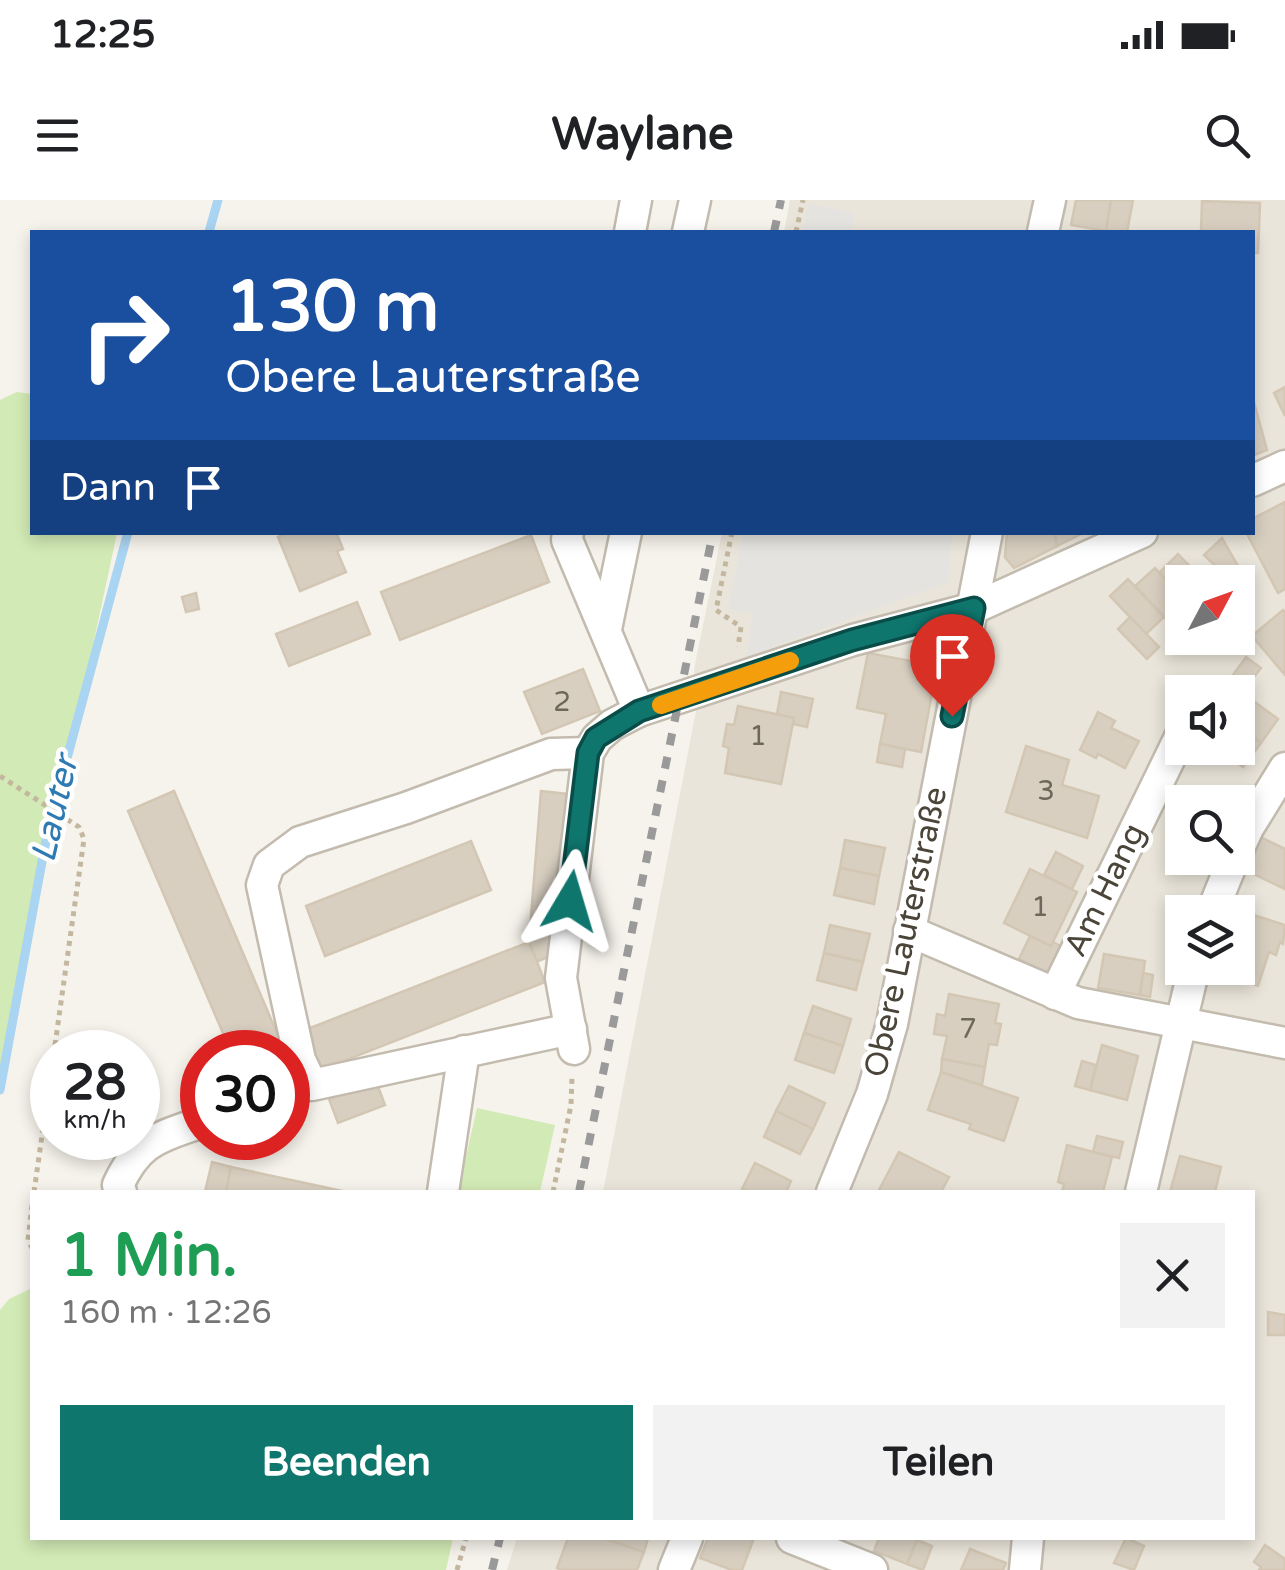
<!DOCTYPE html>
<html lang="de">
<meta charset="utf-8">
<style>
body{margin:0;font-family:"Varela Round",sans-serif;background:#f2f2f2;color:#202124;height:100vh;display:flex;flex-direction:column;font-size:38px;white-space:nowrap}
*{box-sizing:border-box;margin:0}
p{font-size:32px;color:#757577}
.icon{flex:none;width:55px;height:55px;fill:none;stroke:currentColor;stroke-width:2;stroke-linecap:round;stroke-linejoin:round}
.map{position:relative;flex:1;overflow:hidden}
.sheet{position:absolute;left:30px;top:990px;width:1225px;height:350px;display:flex;flex-direction:column;background:#fff;border-radius:0px;box-shadow:0 5px 15px #0003}
.sheet>*{flex:none}
.guide{position:absolute;left:30px;top:30px;width:1225px;height:305px;border-radius:0px;box-shadow:0 5px 15px #0003;background:#1a4fa0;color:#fff;overflow:hidden}
.needle{width:65px;rotate:49deg}
.buttons{position:absolute;left:1165px;top:365px;display:grid;gap:20px}
.buttons a{display:grid;place-items:center;width:90px;height:90px;border-radius:0px;background:#fff;box-shadow:0 5px 15px #0003;font-size:50px}
.speed{position:absolute;left:30px;top:830px;display:flex;gap:20px;font-size:50px;font-weight:700;text-align:center}
.speed>*{display:grid;place-content:center;width:130px;height:130px;border-radius:50%;background:#fff;box-shadow:0 5px 15px #0003;line-height:1}
.speed small{font-size:25px;font-weight:400}
.speed .limit{border:15px solid #d22;background:#fff;color:#111}
.pin{position:absolute;display:grid;place-items:center;width:85px;height:85px;color:#fff;margin:-102px -42px;border-radius:50% 50% 50% 0;rotate:-45deg;box-shadow:0 0 10px #0007}
.pin .icon{rotate:45deg}
.me{position:absolute;width:110px;margin:-55px;rotate:7deg;stroke-linejoin:round;filter:drop-shadow(0 0 8px #0008)}
.turn{display:flex;align-items:center;gap:35px;height:210px;padding:0 30px;font-size:45px}
.turn .icon{width:130px;height:130px;stroke-width:2.5}
.turn b{display:block;font-size:70px;line-height:85px}
.then{display:flex;align-items:center;height:95px;padding:0 30px;background:#0003;gap:20px;font-size:38px}
.round{display:grid;place-items:center;flex:none;width:105px;height:105px;border-radius:0px;background:#f2f2f2}
.headline{display:flex;align-items:center;justify-content:space-between;height:170px;padding:0 30px}
h1{font-size:60px;font-weight:800;line-height:75px;color:#1e9e55}
.action{display:flex;gap:20px;margin-top:auto;padding:20px 30px}
.action a{flex:1;height:115px;border-radius:0px;background:#0f766e;color:#fff;font-size:40px;font-weight:800;line-height:115px;text-align:center}
.action a+a{background:#f2f2f2;color:#202124}
.status{display:flex;justify-content:space-between;align-items:center;height:70px;padding:0 50px;background:#fff;direction:ltr}
.status svg{height:28px;fill:currentColor}
header{display:flex;justify-content:space-between;align-items:center;height:130px;padding:0 30px;background:#fff;font-size:45px;font-weight:800}
.map>svg:first-child{display:block}
</style>
<div class="status"><b>12:25</b><svg viewBox="0 0 49 12"><path d="M0 12V9h3v3zM5 12V6h3v6zM10 12V3h3v9zM15 12V0h3v12zM26 1h20v11H26zM47 4h2v5h-2z"/></svg></div>
<header><svg class="icon" aria-label="menu" viewBox="0 0 24 24"><path d="M4 6h16M4 12h16M4 18h16"/></svg>Waylane<svg class="icon" aria-label="search" viewBox="0 0 24 24"><circle cx="10" cy="10" r="6"/><path d="M15 15l6 6"/></svg></header>
<div class="map">
<svg width="1285" height="1370" viewBox="0 0 1285 1370">
<rect width="100%" height="100%" fill="#f6f3ec"/>
<path fill="#eae5da" fill-rule="evenodd" d="M790,0H1285V1370H507L517,1338H1252V992H603L696,511L694,469L722,333L1252,332V32H784ZM1182,382H1238V438H1182ZM1182,492H1238V548H1182ZM1182,602H1238V658H1182ZM1182,712H1238V768H1182Z"/>
<g fill="#d2eab5">
<polygon points="17,192 32,194 32,332 117,333 0,880 0,200"/>
<polygon points="477,908 555,925 540,992 458,992"/>
<polygon points="32,1088 32,1338 453,1338 446,1370 0,1370 0,1110 9,1099"/>
</g>
<g fill="#e5e3e0">
<polygon points="808,3 855,13 851,32 803,32"/>
<polygon points="743,333 952,333 948,382 746,457 753,414 728,409"/>
</g>
<g fill="none" stroke-linecap="round" stroke-linejoin="round">
<g stroke="#a9d4f2" stroke-width="9">
<polyline points="209,32 218,0"/>
<polyline points="0,890 48,629 128,332"/>
</g>
</g>
<g fill="#d8cfc1" stroke="#d3c7b4" stroke-width="2.5">
<polygon points="1076,0 1111,0 1106,31 1071,25"/>
<polygon points="1111,0 1133,0 1127,32 1106,31"/>
<polygon points="1202,1 1260,3 1258,53 1252,53 1252,32 1201,32"/>
<polygon points="1285,187 1285,216 1274,193"/>
<polygon points="1252,195 1267,250 1252,256"/>
<polygon points="1285,302 1285,389 1278,393 1246,332 1252,332 1252,319"/>
<polygon points="290,332 336,332 343,349 337,351 346,372 300,391 278,337"/>
<polygon points="1007,332 1055,332 1057,346 1014,368 1005,357"/>
<polygon points="1055,332 1085,332 1057,346"/>
<polygon points="531,335 549,382 400,440 381,392"/>
<polygon points="1222,338 1242,373 1232,382 1204,355"/>
<polygon points="1178,354 1205,382 1182,382 1182,397 1159,373"/>
<polygon points="1155,368 1182,397 1182,411 1170,423 1135,386"/>
<polygon points="1128,379 1164,417 1146,434 1110,396"/>
<polygon points="196,393 199,409 186,412 182,397"/>
<polygon points="357,402 370,434 289,466 276,434"/>
<polygon points="1283,410 1285,413 1285,475 1252,436"/>
<polygon points="1130,417 1159,447 1147,459 1118,429"/>
<polygon points="868,453 937,466 921,552 880,544 886,514 857,508"/>
<polygon points="1246,457 1261,468 1247,486 1233,475"/>
<polygon points="583,469 600,511 542,534 524,492"/>
<polygon points="1237,489 1278,519 1261,543 1238,526 1238,492 1234,492"/>
<polygon points="781,492 813,499 807,527 793,524 794,518 777,514"/>
<polygon points="738,506 794,518 781,584 725,573 729,548 723,546 727,524 734,525"/>
<polygon points="1098,512 1115,521 1111,528 1139,541 1125,568 1098,554 1096,558 1080,550"/>
<polygon points="1238,526 1261,543 1243,567 1218,548 1238,548"/>
<polygon points="880,544 905,549 902,567 877,562"/>
<polygon points="1026,546 1069,560 1062,585 1099,596 1087,638 1006,612"/>
<polygon points="174,591 285,852 231,852 128,611"/>
<polygon points="541,591 570,594 553,755 536,762 529,742"/>
<polygon points="1256,635 1285,649 1285,689 1241,668"/>
<polygon points="845,640 885,648 879,676 840,668"/>
<polygon points="471,641 491,690 325,756 306,706"/>
<polygon points="1056,652 1083,666 1072,689 1044,675"/>
<polygon points="840,668 879,676 874,704 834,695"/>
<polygon points="1030,669 1077,692 1051,746 1004,723"/>
<polygon points="1241,711 1285,725 1283,744 1280,742 1276,755 1269,752 1258,786 1226,775 1228,768 1238,768 1238,724"/>
<polygon points="830,725 870,734 863,762 824,753"/>
<polygon points="1030,736 1051,746 1053,742 1062,747 1049,774 1019,759"/>
<polygon points="529,742 545,782 321,870 305,830"/>
<polygon points="824,753 863,762 856,790 817,780"/>
<polygon points="1104,754 1145,761 1140,795 1098,788"/>
<polygon points="1143,773 1153,775 1150,797 1140,795"/>
<polygon points="949,794 999,804 995,823 1001,824 997,845 989,844 985,867 942,859 947,836 934,834 937,814 945,816"/>
<polygon points="813,806 851,819 843,846 804,833"/>
<polygon points="804,833 843,846 834,873 795,860"/>
<polygon points="1102,845 1138,856 1127,900 1090,890"/>
<polygon points="942,859 985,867 982,885 941,872"/>
<polygon points="1082,861 1096,865 1090,890 1075,886"/>
<polygon points="941,872 1018,898 1004,941 969,929 971,924 928,910"/>
<polygon points="376,881 385,905 338,923 329,899"/>
<polygon points="789,886 825,903 813,929 776,911"/>
<polygon points="776,911 813,929 800,954 764,937"/>
<polygon points="1097,936 1123,942 1119,958 1093,952"/>
<polygon points="1067,945 1112,957 1103,992 1062,992 1064,984 1058,982"/>
<polygon points="899,952 949,977 941,992 878,992"/>
<polygon points="1180,956 1221,967 1215,992 1170,992"/>
<polygon points="212,962 231,967 226,992 205,992"/>
<polygon points="755,963 791,981 786,992 751,992 742,989"/>
<polygon points="231,967 347,992 226,992"/>
<polygon points="1268,1112 1285,1115 1285,1135 1268,1135"/>
<polygon points="568,1338 603,1338 644,1352 637,1370 562,1370 557,1368"/>
<polygon points="603,1338 648,1338 644,1352"/>
<polygon points="708,1338 754,1338 742,1370 732,1370 700,1358"/>
<polygon points="879,1338 918,1338 907,1364 874,1351"/>
<polygon points="1126,1338 1144,1346 1134,1370 1114,1363"/>
<polygon points="917,1340 932,1346 923,1370 907,1364"/>
<polygon points="1265,1345 1285,1359 1285,1370 1259,1370 1261,1367 1254,1362"/>
<polygon points="970,1349 1006,1363 1003,1370 961,1370"/>
</g>
<g fill="none" stroke-linecap="round" stroke-linejoin="round">
<defs>
<g id="minor">
<polyline points="630,32 636,0"/>
<polyline points="688,32 695,0"/>
<polyline points="1043,32 1050,0"/>
<polyline points="1252,281 1285,266"/>
<polyline points="568,332 567,340 639,511"/>
<polyline points="606,429 626,332"/>
<polyline points="1238,650 1248,628 1285,568"/>
<polyline points="1212,712 1234,658"/>
<polyline points="909,731 1078,803 1285,843"/>
<polyline points="1055,794 1182,533"/>
<polyline points="571,829 312,885 300,860 262,685 269,665 300,642 406,608 551,554 588,553"/>
<polyline points="574,849 561,778 588,553 597,538 612,525 639,511 853,440 974,408 1142,332"/>
<path d="M121,992L118,985C139,940 158,938 202,922"/>
<polyline points="443,992 464,851"/>
<polyline points="832,992 872,894 892,824 987,332"/>
<polyline points="1141,992 1194,768"/>
<polyline points="792,1338 872,1370"/>
<polyline points="674,1370 687,1338"/>
<polyline points="1025,1370 1028,1338"/>
</g>
</defs>
<use href="#minor" stroke="#c2bbae" stroke-width="35"/>
<g stroke="#c4b79f" stroke-width="5" stroke-dasharray="5 5" stroke-linecap="butt">
<polyline points="796,32 803,0"/>
<polyline points="732,332 716,410 741,427 738,447"/>
<polyline points="0,576 79,627 84,639 54,852"/>
<polyline points="34,992 52,865"/>
<polyline points="553,992 571,905 572,877"/>
<polyline points="32,1005 28,1040 32,1048"/>
<polyline points="457,1370 466,1338"/>
</g>
<use href="#minor" stroke="#fff" stroke-width="30"/>
<g stroke="#9a9a9a" stroke-width="8" stroke-dasharray="12 12" stroke-linecap="butt">
<polyline points="774,32 781,0"/>
<polyline points="579,992 713,332"/>
<polyline points="492,1370 500,1338"/>
</g>
</g>
<g fill="none" stroke-linecap="round" stroke-linejoin="round">
<defs>
<polyline id="route" points="570,701 588,553 596,538 639,511 852,440 974,408 952,516"/>
</defs>
<use href="#route" stroke="#0a4d48" stroke-width="25"/>
<use href="#route" stroke="#0f766e" stroke-width="18"/>
<polyline stroke="#f59e0b" stroke-width="18" points="661,505 790,461"/>
</g>
<g text-anchor="middle" dominant-baseline="central" stroke-width="9" stroke-linejoin="round" paint-order="stroke">
<g font-size="28" fill="#6e675b">
<text x="562" y="502">2</text>
<text x="758" y="536">1</text>
<text x="1046" y="591">3</text>
<text x="1040" y="707">1</text>
<text x="968" y="829">7</text>
</g>
<g font-size="32" fill="#4b4439" stroke="#fff">
<text transform="translate(1105 690) rotate(-64)">Am Hang</text>
<text transform="translate(906 732) rotate(-78)">Obere Lauterstraße</text>
</g>
<g font-size="35" font-style="italic" fill="#2e7ab2" stroke="#fff">
<text transform="translate(55 609) rotate(-77)">Lauter</text>
</g>
</g>
</svg>
<div class="buttons">
<a><svg class="needle" viewBox="-14 -14 28 28"><path d="M0-13l5 13h-10z" fill="#e53935"/><path d="M0 13l5-13h-10z" fill="#757577"/></svg></a>
<a><svg class="icon" aria-label="sound" viewBox="0 0 24 24"><path d="M4 9h4l5-4v14l-5-4H4zM17 9q2 3 0 6"/></svg></a>
<a><svg class="icon" aria-label="search" viewBox="0 0 24 24"><circle cx="10" cy="10" r="6"/><path d="M15 15l6 6"/></svg></a>
<a><svg class="icon" aria-label="layers" viewBox="0 0 24 24"><path d="M12 4l9 5-9 5-9-5zM3 14l9 5 9-5"/></svg></a>
</div>
<div class="speed"><div>28<small>km/h</small></div><div class="limit">30</div></div>
<div class="pin" style="left:952px;top:516px;background:#d93025"><svg class="icon" aria-label="arrive" viewBox="0 0 24 24"><path d="M6 21V4h12l-3 4 3 4H6"/></svg></div>
<svg class="me" style="left:570px;top:701px" viewBox="-20 -20 40 40"><path d="M0-17L14 15 0 8-14 15z" fill="#0f766e" stroke="#fff" stroke-width="4"/></svg>
<div class="guide">
<div class="turn"><svg class="icon" aria-label="right" viewBox="0 0 24 24"><path d="M7 20v-9h11M14 6l5 5-5 5"/></svg><div><b>130 m</b>Obere Lauterstraße</div></div>
<div class="then">Dann<svg class="icon" aria-label="arrive" viewBox="0 0 24 24"><path d="M6 21V4h12l-3 4 3 4H6"/></svg></div>
</div>
<section class="sheet">
<div class="headline"><div><h1>1 Min.</h1><p>160 m · 12:26</p></div><a class="round"><svg class="icon" aria-label="close" viewBox="0 0 24 24"><path d="M6 6l12 12M18 6L6 18"/></svg></a></div>
<div class="action"><a>Beenden</a><a>Teilen</a></div>
</section>
</div>
